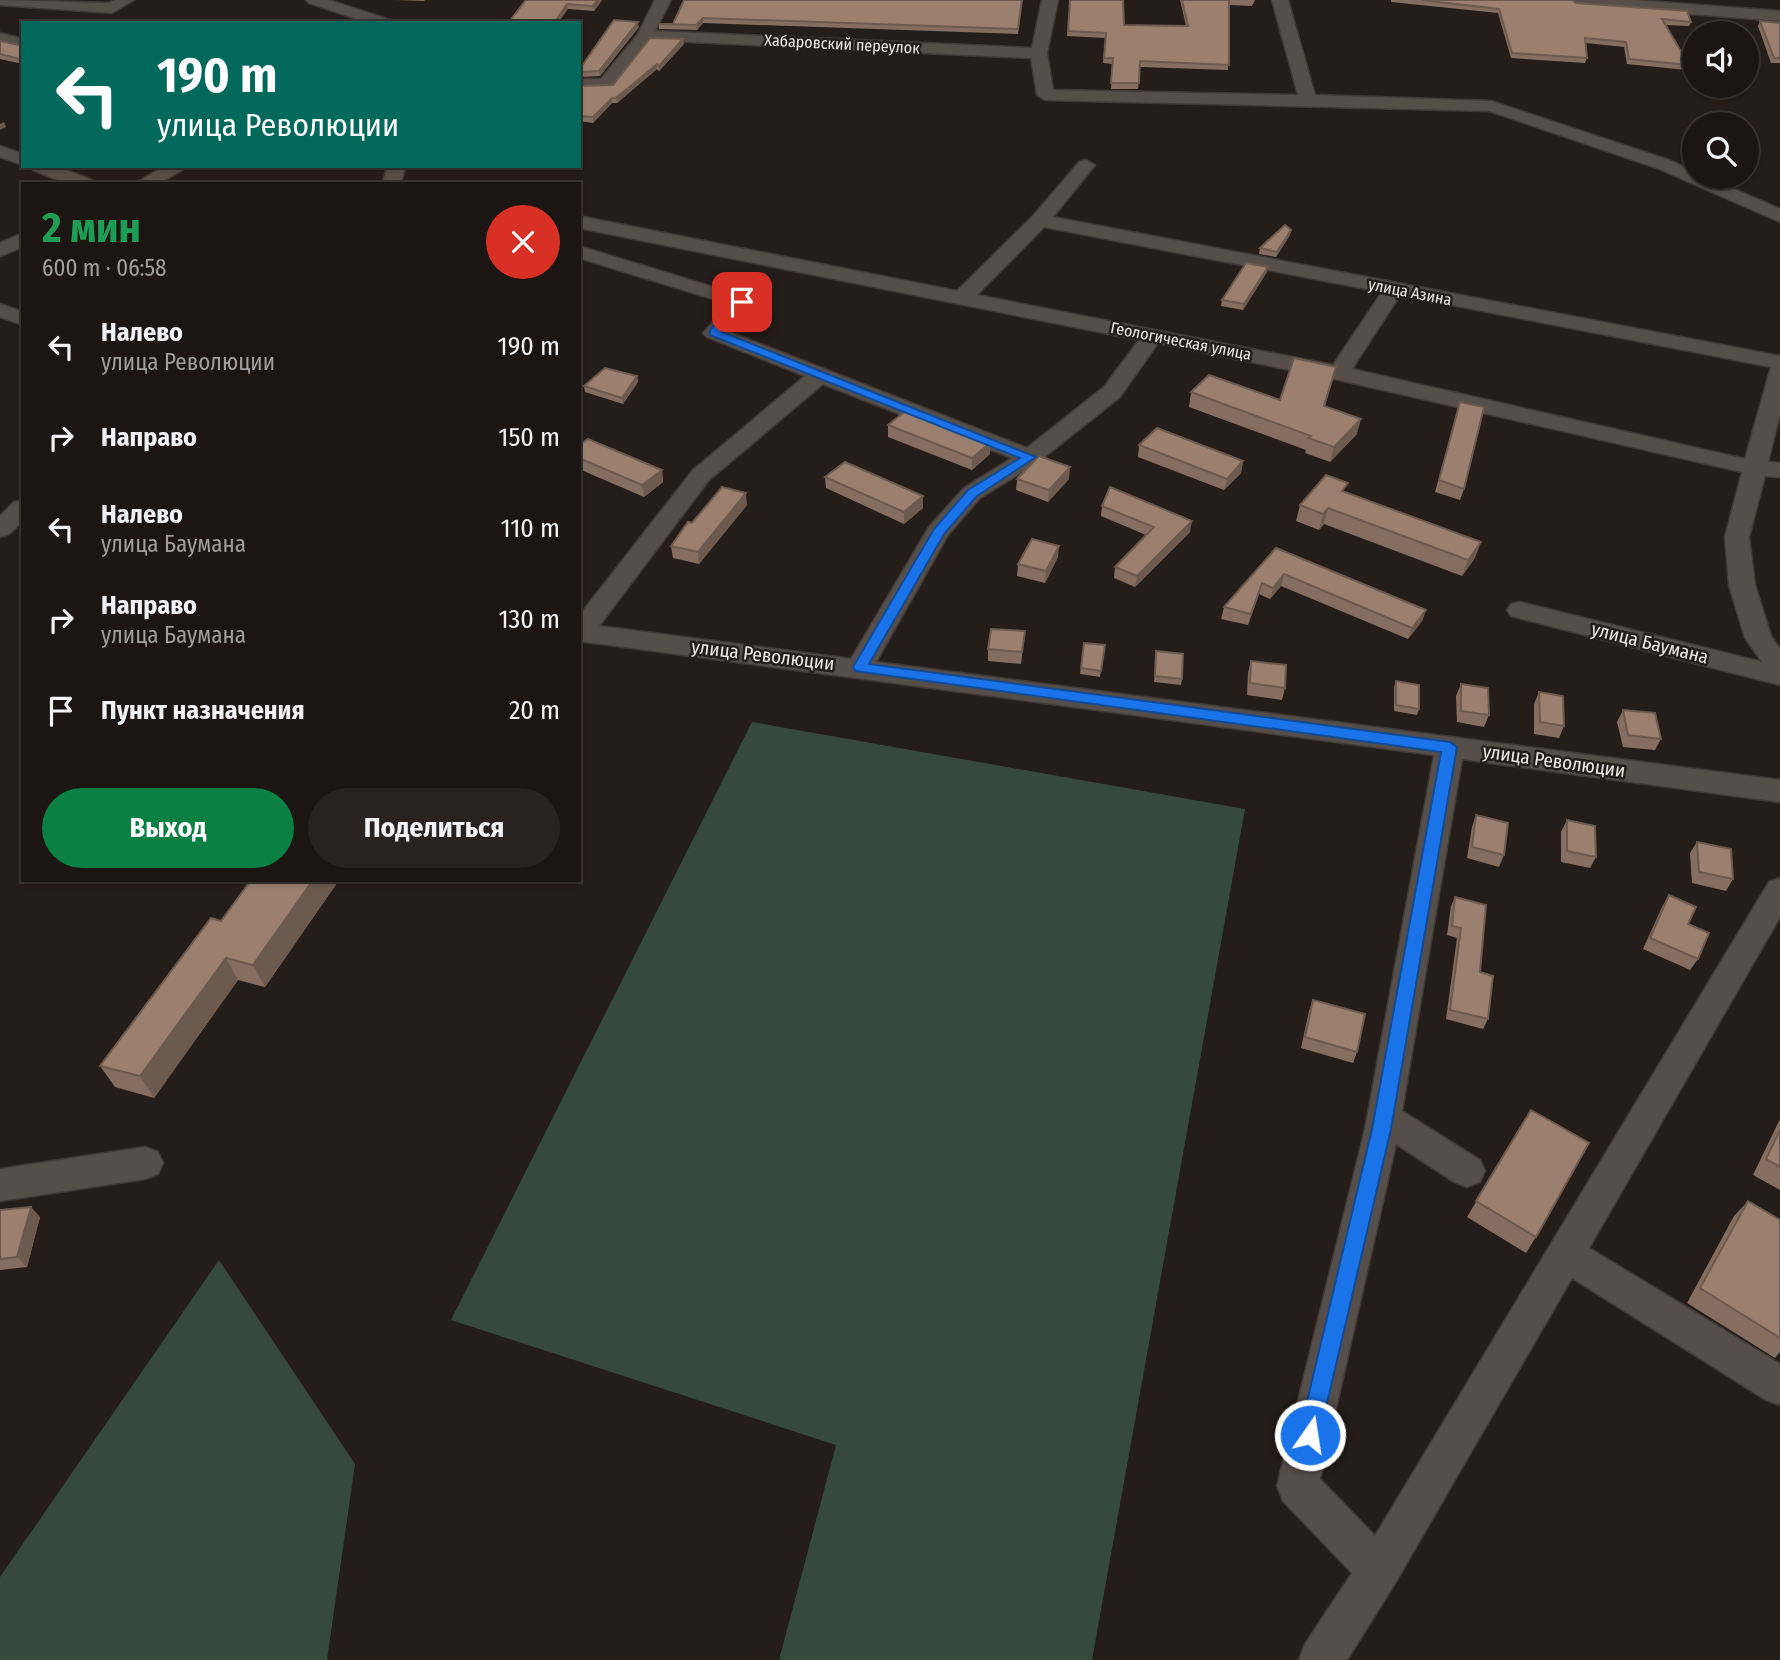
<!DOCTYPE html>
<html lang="ru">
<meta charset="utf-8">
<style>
body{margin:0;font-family:"Fira Sans Condensed",sans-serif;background:#282321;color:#f1f3f6;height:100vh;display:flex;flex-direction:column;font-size:26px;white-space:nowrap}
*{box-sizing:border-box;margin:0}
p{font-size:23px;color:#a09fa0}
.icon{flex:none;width:38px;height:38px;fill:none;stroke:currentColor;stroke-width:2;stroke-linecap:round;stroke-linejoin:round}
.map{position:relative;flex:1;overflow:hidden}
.panel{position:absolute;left:21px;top:182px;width:560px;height:700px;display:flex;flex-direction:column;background:#1b1613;border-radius:0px;box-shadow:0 2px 5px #0004,0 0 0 2px #393533}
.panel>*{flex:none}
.guide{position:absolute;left:21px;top:21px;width:560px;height:147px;border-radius:0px;box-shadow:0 2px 5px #0004,0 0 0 2px #393533;background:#00695c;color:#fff;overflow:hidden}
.controls{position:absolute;left:1682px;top:21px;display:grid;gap:14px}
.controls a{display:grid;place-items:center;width:77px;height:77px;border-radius:50%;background:#1b1613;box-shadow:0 2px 5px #0004,0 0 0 2px #393533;font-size:35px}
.pin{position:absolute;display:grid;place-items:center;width:60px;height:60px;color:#fff;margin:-30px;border-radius:14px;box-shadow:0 4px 10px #0006}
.me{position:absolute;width:77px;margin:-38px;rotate:13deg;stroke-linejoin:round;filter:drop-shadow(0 0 5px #0008)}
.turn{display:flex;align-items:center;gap:24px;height:147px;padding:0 21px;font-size:32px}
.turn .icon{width:91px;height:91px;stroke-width:2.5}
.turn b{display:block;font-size:49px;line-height:60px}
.round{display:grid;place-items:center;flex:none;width:74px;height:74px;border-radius:37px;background:#282321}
.summary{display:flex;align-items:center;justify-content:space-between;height:119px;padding:0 21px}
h1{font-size:42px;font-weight:700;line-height:52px;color:#1e9e55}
.action{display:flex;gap:14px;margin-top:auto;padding:14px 21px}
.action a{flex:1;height:80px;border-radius:42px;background:#0b8043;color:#fff;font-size:28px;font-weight:700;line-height:80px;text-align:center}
.action a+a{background:#282321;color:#f1f3f6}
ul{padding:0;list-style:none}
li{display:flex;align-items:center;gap:21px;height:91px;padding:0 21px}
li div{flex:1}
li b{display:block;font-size:26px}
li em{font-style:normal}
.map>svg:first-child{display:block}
</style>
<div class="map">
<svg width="1780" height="1660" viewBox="0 0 1780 1660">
<rect width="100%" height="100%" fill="#241d19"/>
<g fill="#364a3b">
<polygon points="752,722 1245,809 1092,1660 779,1660 836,1445 451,1320"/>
<polygon points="219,1260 355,1464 327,1660 0,1660 0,1577"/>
</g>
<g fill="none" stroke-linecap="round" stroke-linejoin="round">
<defs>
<g id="minor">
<polygon points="0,0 109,3 115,0 134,0 112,13 0,5"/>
<polygon points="306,0 329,0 390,20 392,23 368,23 309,3"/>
<polygon points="655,0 671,0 655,31 1032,48 1042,0 1058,0 1047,53 1053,90 1298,95 1272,0 1288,0 1315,95 1491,101 1669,160 1694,171 1694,177 1707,177 1780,209 1780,222 1657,168 1489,111 1045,100 1037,95 1031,58 649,40 612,88 579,89 579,79 601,79 638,34"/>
<polygon points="1567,0 1634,0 1780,11 1780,21 1575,5"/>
<polygon points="0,33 23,39 23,49 0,43"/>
<polygon points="0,146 23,154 23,165 0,157"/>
<path d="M1086,160L1095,165L1053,217L1780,356V414L1768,462L1780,463V477L1765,476L1749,537L1755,585L1771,636L1780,649V685L1511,616L1507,610L1511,604L1520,602L1762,662L1745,638L1729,585L1725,537L1742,472L1339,380L1158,343L1120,397L1038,462L980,498L948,535L876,662L1780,780V802L1462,759L1402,1111L1480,1160L1485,1171L1480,1182L1467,1187L1454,1182L1396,1144L1320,1479L1375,1536L1769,882L1780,878V917L1589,1248L1780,1364V1405L1766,1400L1572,1278L1394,1585L1347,1660H1299L1305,1644L1352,1573L1283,1501L1277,1486L1365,1129L1434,755L579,641V616L693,470L805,376L707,337L703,333L729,304L579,258V246L749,298L752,302L727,331L1027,448L1104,387L1139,340L579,228V216L957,291L1033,216L1080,161ZM1044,227L1382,292L1333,365L977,295ZM1400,295L1771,367L1745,459L1352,369ZM823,384L1012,458L964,488L929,527L851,659L599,626L709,480Z"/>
<polygon points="30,166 56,166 92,180 94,184 68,184 33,170"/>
<polygon points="165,166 189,166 158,184 134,184"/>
<polygon points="388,166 406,166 400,184 382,184"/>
<polygon points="23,233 23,247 0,256 0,243"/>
<polygon points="0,304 23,312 23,325 0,317"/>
<polygon points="23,500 23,521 9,534 0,537 0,516 14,502"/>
<polygon points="145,1147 158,1152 163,1163 158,1174 145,1179 0,1201 0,1169"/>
</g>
</defs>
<use href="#minor" stroke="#3f3937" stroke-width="3"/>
<use href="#minor" fill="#564e49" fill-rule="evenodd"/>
</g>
<g fill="#856e5f">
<polygon points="396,0 425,0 424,1"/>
<polygon points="526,0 602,0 594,11 568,9"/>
<polygon points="684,0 1022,0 1018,34 703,23 697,30 659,29 659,24 673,24"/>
<polygon points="1070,0 1124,25 1186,26 1180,0 1255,0 1252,6 1229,5 1228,70 1140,67 1138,89 1111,89 1112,64 1103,63 1105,38 1067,36"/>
<polygon points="1391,0 1572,0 1576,3 1691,22 1689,26 1665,25 1689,65 1687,70 1627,64 1624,47 1586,43 1587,58 1585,63 1511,58 1498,13 1391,2"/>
<polygon points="1760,21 1780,23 1780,63 1771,63 1758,26"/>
<polygon points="639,27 600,76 579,77 579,70"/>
<polygon points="23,32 23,64 0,59 0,41 23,46"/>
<polygon points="684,44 659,71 657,69 617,103 612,103 593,123 579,121 579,86 613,85"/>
<polygon points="1291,230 1290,235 1276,257 1259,254 1260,248"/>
<polygon points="1267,272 1243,310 1221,306 1222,300"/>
<polygon points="1336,367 1325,406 1357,434 1330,462 1305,453 1306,450 1189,407 1191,392 1280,400"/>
<polygon points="637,376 638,382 623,404 585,392 584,386"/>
<polygon points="1457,414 1464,489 1460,500 1435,492"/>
<polygon points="888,425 990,454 972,470 888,437"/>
<polygon points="579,445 662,470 663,482 644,497 579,469"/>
<polygon points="1139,445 1243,461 1241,473 1224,490 1138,457"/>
<polygon points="825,477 923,508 904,524 826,488"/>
<polygon points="1017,479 1069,479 1048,502 1016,490"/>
<polygon points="1346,492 1475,558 1462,576 1324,524 1319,530 1296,521 1300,505"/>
<polygon points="747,505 699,564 673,558 671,546 692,523"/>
<polygon points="1102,506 1190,532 1135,587 1114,578 1115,567 1146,535 1101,516"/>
<polygon points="1276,548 1426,610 1422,621 1408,639 1281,586 1270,599 1259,594 1248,625 1221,619 1224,607"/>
<polygon points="1058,557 1045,583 1017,576 1018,564"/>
<polygon points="1025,631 1021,664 988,661 988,649"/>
<polygon points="1084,643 1105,645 1100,677 1080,674"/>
<polygon points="1156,651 1182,679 1181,685 1154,682"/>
<polygon points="1251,661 1285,688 1282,700 1247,695 1248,673"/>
<polygon points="1396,681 1419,709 1417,715 1394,711 1394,687"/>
<polygon points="1461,684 1489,715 1484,727 1457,722 1456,696"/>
<polygon points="1539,692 1564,726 1559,738 1534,734 1534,704"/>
<polygon points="1623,710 1661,739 1655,750 1623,747 1617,722"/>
<polygon points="1476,815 1504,855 1499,867 1467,858 1472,827"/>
<polygon points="1567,820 1596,857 1590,868 1561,862 1561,832"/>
<polygon points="1697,842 1733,879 1726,891 1692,883 1690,853"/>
<polygon points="248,880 339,880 265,987 238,980 154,1098 115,1087 100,1066 221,921 249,882"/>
<polygon points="1669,895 1688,924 1698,959 1690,970 1643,949 1662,907"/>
<polygon points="1455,897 1480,972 1488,1019 1483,1029 1446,1019 1457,938 1447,935 1451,906"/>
<polygon points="1313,1000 1357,1052 1353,1063 1301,1048 1309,1011"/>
<polygon points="1531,1110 1536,1237 1526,1253 1467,1217"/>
<polygon points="1780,1119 1780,1190 1753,1175"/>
<polygon points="1748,1201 1780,1220 1780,1352 1775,1358 1687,1303 1734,1216"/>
<polygon points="0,1210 40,1217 27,1267 0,1270"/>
</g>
<g fill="#6c5a4e">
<polygon points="597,0 602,0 594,11 593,6"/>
<polygon points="567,4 568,9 558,23 554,23"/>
<polygon points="703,18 703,23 697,30 696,25"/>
<polygon points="638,22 639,27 600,76 599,71"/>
<polygon points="683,39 684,44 659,71 659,66"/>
<polygon points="657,64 657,69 617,103 616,98"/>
<polygon points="612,98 612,103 593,123 593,117"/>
<polygon points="4,122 6,127 0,130 0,124"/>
<polygon points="1291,230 1290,235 1276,257 1277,252"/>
<polygon points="1268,267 1267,272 1243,310 1244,304"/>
<polygon points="637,376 638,382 623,404 622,398"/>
<polygon points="1361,419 1357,434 1330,462 1334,447"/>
<polygon points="991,442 990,454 972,470 972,458"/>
<polygon points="1243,461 1241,473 1224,490 1227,479"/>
<polygon points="1070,467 1069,479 1048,502 1049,490"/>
<polygon points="662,470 663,482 644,497 642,485"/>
<polygon points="746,493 747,505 699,564 698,552"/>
<polygon points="923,496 923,508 904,524 904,512"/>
<polygon points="1328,508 1324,524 1319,530 1323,514"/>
<polygon points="1192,521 1190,532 1135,587 1137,576"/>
<polygon points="1481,542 1475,558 1462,576 1468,560"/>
<polygon points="1059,546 1058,557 1045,583 1046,571"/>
<polygon points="1284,574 1281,586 1270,599 1273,588"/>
<polygon points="1262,583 1259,594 1248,625 1251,614"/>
<polygon points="1426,610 1422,621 1408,639 1412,628"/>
<polygon points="313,880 339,880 265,987 253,965"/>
<polygon points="226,958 238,980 154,1098 140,1076"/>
<polygon points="31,1207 40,1217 27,1267 17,1257"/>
</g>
<g fill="#9b806f" stroke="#6c5a4e" stroke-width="2">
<polygon points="526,0 597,0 593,6 567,4 554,23 508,23"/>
<polygon points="684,0 1022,0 1018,29 703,18 696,25 659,24 673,24"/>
<polygon points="1070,0 1123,0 1124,25 1188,26 1182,0 1229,0 1229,65 1140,61 1139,83 1111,83 1113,58 1104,58 1106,33 1068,31"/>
<polygon points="1421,0 1572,0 1576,3 1687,11 1691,22 1662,19 1689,65 1629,59 1626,42 1585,38 1587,58 1512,53 1499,9"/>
<polygon points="614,20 638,22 599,71 579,72 579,70"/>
<polygon points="1760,21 1780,23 1780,58 1774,58"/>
<polygon points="23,32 23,60 0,54 0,41 23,46"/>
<polygon points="650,38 683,39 659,66 657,64 616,98 612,98 593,117 579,116 579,86 613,85"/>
<polygon points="1285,225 1291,230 1277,252 1260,248"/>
<polygon points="1246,263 1268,267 1244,304 1222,300"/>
<polygon points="1294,358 1336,367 1324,406 1361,419 1334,447 1308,438 1311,436 1191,392 1209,375 1280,400"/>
<polygon points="605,368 637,376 622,398 584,386"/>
<polygon points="1460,402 1484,407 1464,489 1439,480"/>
<polygon points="907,410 991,442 972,458 888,425"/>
<polygon points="1157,428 1243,461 1227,479 1139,445"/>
<polygon points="588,439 662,470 642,485 579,458 579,445"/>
<polygon points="1039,456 1070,467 1049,490 1017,479"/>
<polygon points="845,462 923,496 904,512 825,477"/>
<polygon points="1326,475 1348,483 1342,491 1481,542 1468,560 1328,508 1323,514 1300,505"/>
<polygon points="722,487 746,493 698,552 671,546 688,522 692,523"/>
<polygon points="1110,487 1192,521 1137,576 1115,567 1154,527 1102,506"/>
<polygon points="1032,539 1059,546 1046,571 1018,564"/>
<polygon points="1276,548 1426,610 1412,628 1284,574 1273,588 1262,583 1251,614 1224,607"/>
<polygon points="991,629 1025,631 1022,652 988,649"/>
<polygon points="1084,643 1105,645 1101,671 1081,668"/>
<polygon points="1156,651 1183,654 1182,679 1155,676"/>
<polygon points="1251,661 1286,665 1285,688 1250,683"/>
<polygon points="1396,681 1419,685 1419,709 1396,705"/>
<polygon points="1461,684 1488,688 1489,715 1461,711"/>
<polygon points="1539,692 1563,696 1564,726 1540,722"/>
<polygon points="1623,710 1655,713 1661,739 1628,735"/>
<polygon points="1476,815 1508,823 1504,855 1472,847"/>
<polygon points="1567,820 1595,826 1596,857 1567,851"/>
<polygon points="1697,842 1731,849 1733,879 1699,872"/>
<polygon points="251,880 313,880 253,965 226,958 140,1076 100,1066 211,918 221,921"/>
<polygon points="1669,895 1696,907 1688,924 1709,933 1698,959 1650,938"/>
<polygon points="1455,897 1486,905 1480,972 1493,976 1488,1019 1450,1010 1461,928 1452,926"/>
<polygon points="1313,1000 1365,1014 1357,1052 1305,1037"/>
<polygon points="1531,1110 1589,1143 1536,1237 1476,1201"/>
<polygon points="1780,1130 1780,1167 1766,1159"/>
<polygon points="1748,1201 1780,1220 1780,1338 1700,1288"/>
<polygon points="31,1207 17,1257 0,1259 0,1210"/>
</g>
<polygon fill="#1a73e8" stroke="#114b97" stroke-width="2" points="738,299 748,302 722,332 1036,457 977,496 944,534 869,664 1450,742 1457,747 1391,1129 1318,1442 1310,1446 1302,1442 1299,1435 1372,1129 1441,752 855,671 853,667 934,529 968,490 1020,458 710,335 710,330"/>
<g text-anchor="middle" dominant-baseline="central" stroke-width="5" stroke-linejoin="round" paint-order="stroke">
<g font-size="16" fill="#efeae7" stroke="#241d19">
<text transform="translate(842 44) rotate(3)">Хабаровский переулок</text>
<text transform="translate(1410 292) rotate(11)">улица Азина</text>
<text transform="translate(1181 341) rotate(11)">Геологическая улица</text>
</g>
<g font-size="19" fill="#efeae7" stroke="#241d19">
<text transform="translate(1650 643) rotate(14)">улица Баумана</text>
<text transform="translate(763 655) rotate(7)">улица Революции</text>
<text transform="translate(1554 761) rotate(8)">улица Революции</text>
</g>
</g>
</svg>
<div class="controls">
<a><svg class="icon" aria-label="sound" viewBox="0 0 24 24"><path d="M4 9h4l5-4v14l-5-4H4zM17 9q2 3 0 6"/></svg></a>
<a><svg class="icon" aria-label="search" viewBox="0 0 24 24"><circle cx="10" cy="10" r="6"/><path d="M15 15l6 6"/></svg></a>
</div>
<div class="pin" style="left:742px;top:302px;background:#d93025"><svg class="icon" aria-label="arrive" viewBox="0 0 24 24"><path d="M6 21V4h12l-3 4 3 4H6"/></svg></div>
<svg class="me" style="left:1310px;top:1435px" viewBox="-20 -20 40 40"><circle r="17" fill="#1a73e8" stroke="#fff" stroke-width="3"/><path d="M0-11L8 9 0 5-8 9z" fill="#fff"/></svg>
<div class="guide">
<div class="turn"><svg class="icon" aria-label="left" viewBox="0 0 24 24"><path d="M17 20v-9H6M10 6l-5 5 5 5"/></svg><div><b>190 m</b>улица Революции</div></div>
</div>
<section class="panel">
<div class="summary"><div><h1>2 мин</h1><p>600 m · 06:58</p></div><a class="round" style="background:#d93025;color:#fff"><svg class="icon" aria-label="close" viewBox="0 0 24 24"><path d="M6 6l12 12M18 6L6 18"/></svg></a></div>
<ul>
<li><svg class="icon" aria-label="left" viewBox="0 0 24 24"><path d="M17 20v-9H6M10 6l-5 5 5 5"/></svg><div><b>Налево</b><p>улица Революции</p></div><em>190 m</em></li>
<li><svg class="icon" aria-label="right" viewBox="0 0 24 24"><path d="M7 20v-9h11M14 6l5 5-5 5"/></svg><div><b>Направо</b></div><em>150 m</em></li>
<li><svg class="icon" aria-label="left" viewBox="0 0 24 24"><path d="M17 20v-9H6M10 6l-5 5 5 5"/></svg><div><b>Налево</b><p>улица Баумана</p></div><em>110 m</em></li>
<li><svg class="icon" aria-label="right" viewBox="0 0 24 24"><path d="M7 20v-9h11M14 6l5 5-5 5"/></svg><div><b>Направо</b><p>улица Баумана</p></div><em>130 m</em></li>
<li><svg class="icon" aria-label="arrive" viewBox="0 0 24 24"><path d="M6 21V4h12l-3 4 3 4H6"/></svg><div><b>Пункт назначения</b></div><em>20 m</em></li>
</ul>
<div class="action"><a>Выход</a><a>Поделиться</a></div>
</section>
</div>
